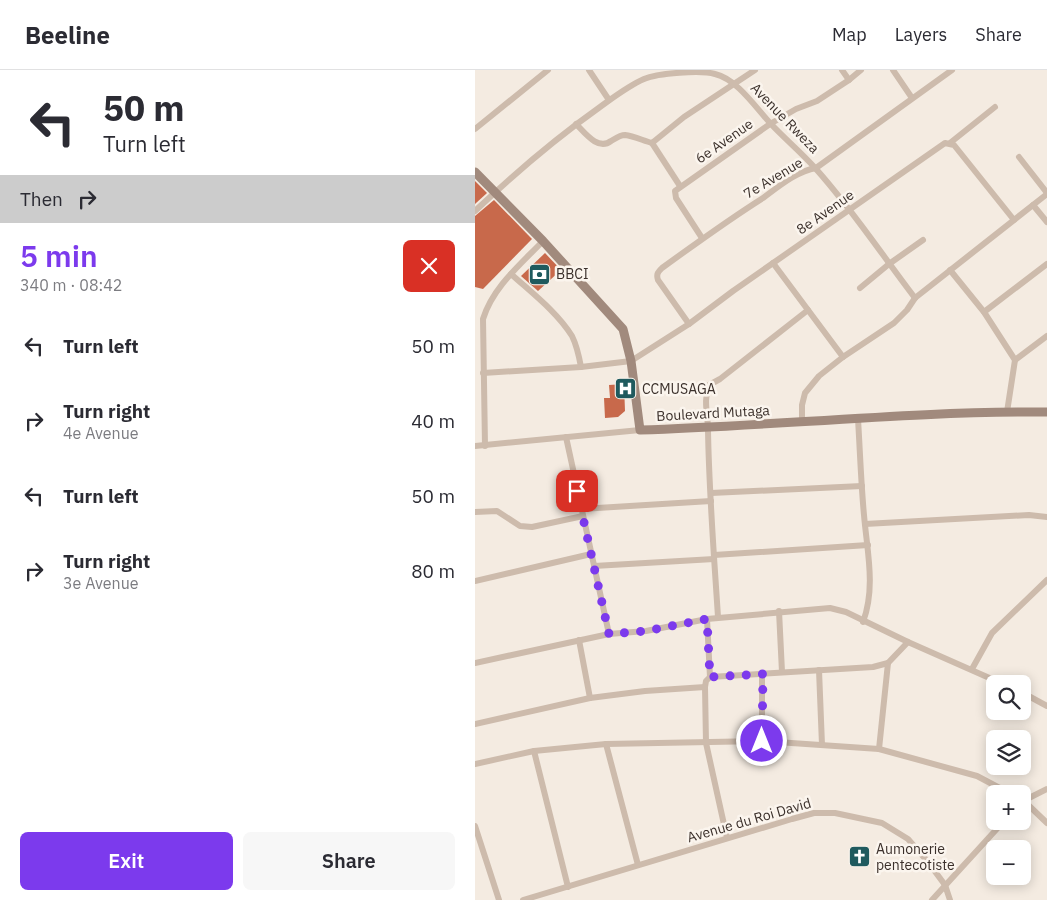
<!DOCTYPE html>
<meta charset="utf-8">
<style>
body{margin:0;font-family:"IBM Plex Sans",sans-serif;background:#f7f7f7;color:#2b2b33;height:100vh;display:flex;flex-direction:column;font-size:19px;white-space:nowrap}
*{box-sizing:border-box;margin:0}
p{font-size:16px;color:#7c7c81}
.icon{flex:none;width:28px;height:28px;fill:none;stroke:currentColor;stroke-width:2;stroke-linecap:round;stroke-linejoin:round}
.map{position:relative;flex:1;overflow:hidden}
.sheet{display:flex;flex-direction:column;background:#fff;width:475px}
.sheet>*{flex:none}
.banner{background:#fff;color:#2b2b33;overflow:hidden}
.controls{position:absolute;left:511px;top:605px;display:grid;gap:10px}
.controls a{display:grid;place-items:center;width:45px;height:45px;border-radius:8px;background:#fff;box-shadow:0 2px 12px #0003;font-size:25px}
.pin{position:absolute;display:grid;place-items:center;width:42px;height:42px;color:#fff;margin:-21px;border-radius:10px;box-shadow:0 2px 8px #0006}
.me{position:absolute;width:55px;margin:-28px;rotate:0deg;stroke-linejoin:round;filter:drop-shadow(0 0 4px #0008)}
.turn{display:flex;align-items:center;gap:18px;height:105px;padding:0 20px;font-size:22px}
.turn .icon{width:65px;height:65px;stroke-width:2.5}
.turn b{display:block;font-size:35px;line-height:42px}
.then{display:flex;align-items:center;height:48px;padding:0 20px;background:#0003;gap:10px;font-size:19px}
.round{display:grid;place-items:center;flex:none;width:52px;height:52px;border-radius:8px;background:#f7f7f7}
.overview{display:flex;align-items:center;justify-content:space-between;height:85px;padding:0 20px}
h1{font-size:30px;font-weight:600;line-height:38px;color:#7c3aed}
.cta{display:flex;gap:10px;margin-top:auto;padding:10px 20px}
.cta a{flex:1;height:58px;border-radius:8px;background:#7c3aed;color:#fff;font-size:20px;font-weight:600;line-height:58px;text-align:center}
.cta a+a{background:#f7f7f7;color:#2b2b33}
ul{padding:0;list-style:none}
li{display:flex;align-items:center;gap:15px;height:75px;padding:0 20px}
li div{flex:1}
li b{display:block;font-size:19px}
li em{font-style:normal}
header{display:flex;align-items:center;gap:30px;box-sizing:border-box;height:70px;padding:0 25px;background:#fff;border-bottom:1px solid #e1e1e2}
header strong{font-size:24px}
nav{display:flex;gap:28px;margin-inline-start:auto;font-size:18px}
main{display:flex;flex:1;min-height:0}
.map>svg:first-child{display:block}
</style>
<header>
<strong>Beeline</strong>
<nav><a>Map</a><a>Layers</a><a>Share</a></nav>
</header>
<main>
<section class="sheet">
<div class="banner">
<div class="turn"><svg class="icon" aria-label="left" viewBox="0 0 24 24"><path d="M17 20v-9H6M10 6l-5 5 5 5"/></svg><div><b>50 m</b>Turn left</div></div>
<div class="then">Then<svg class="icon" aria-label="right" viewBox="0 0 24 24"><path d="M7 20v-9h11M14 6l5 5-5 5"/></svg></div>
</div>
<div class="overview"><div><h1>5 min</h1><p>340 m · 08:42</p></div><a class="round" style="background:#d93025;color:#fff"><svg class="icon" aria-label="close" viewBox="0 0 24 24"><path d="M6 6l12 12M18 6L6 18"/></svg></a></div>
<ul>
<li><svg class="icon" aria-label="left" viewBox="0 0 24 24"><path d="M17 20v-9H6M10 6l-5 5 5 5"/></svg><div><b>Turn left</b></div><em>50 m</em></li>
<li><svg class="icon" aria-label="right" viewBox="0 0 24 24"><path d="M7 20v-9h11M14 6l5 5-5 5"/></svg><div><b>Turn right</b><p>4e Avenue</p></div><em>40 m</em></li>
<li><svg class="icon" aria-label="left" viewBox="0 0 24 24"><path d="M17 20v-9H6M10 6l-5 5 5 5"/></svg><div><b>Turn left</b></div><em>50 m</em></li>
<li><svg class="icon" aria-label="right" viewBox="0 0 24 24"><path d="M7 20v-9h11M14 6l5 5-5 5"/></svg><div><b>Turn right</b><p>3e Avenue</p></div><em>80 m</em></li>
</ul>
<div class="cta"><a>Exit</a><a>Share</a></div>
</section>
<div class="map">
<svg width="572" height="830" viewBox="0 0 572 830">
<rect width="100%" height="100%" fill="#f4ebe1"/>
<g fill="#c8694b">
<polygon points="0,111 12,123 0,134"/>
<polygon points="19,130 57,169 8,219 0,217 0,146"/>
<polygon points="70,183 86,200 63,221 46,206"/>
<polygon points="149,314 150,341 143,347 130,348 129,328 135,328 134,315"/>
</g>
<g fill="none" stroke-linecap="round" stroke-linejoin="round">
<g stroke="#cdbbac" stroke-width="6">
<polyline points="114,0 134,30"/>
<polyline points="367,0 374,10"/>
<polyline points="418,0 437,28"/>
<path d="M101,54C110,63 123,81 136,71C141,68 145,65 150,65C159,66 169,71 177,73L209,47L280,0"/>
<polyline points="0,59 73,0"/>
<polyline points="177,73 205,116"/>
<polyline points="475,73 520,37"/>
<polyline points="544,87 572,123"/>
<polyline points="558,135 572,152"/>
<path d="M0,141C39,104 80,69 125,37C139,27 153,16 169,9C183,3 226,0 240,4C262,9 281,38 296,54C310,69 327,83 341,99C377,139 407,185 440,228"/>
<polyline points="227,168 201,128 200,121 295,54 321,39 342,31 374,10 386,0"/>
<polyline points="298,193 368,287"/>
<polyline points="475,200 509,242 540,290 532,342"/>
<path d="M36,204C57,223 82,242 97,266C102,276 104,286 106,297"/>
<polyline points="385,218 414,194 448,170"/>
<polyline points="509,242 572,194"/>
<path d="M214,254L183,210C181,204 183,202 187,198C220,174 253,150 288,128C303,117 322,101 341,98L477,0"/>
<polyline points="540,290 572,266"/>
<polyline points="8,303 106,297 156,291 214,254 258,221 470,73 479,75 539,150"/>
<path d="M383,349C385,381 386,413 389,445C392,481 401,517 388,552"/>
<polyline points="327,352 327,335 330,323 344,306 368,287 419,253 432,240 440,228 572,124"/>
<polyline points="91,367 134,564"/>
<polyline points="0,376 165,360"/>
<path d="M10,376L8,249C18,217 45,195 68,171"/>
<polyline points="236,423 387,416"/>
<polyline points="106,439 236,431"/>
<polyline points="0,442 22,441 45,456 57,457 108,446"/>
<polyline points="390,454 554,445 572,447"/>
<polyline points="239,485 393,475"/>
<polyline points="119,496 239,489"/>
<polyline points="0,511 116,484"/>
<polyline points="304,541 307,602"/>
<path d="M243,547C239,485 234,423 233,360C233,344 228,331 234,315L245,309L333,240"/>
<polyline points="232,549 235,607"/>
<polyline points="104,570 115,628"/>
<polyline points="0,593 134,564 171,561 232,549 355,538 371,542 433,572 528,614"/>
<polyline points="497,599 517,563 572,510"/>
<polyline points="344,600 347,675"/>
<polyline points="235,607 398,597 413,593 433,572"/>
<polyline points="235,607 231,611 230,617 231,673 252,768"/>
<polyline points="548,623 572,636"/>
<polyline points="0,654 115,628 170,621 230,617"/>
<polyline points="287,671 287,604"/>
<polyline points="131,674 163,795"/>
<polyline points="404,679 413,593"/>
<polyline points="59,681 93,817"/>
<polyline points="0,694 59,681 131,674 287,671 404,679 502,706 536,724"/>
<polyline points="548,730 572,753"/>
<polyline points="548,731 572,719"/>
<polyline points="0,756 24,830"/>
<polyline points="48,830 317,749 339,743 360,743 407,753 433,769 453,792 470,815 475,830"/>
<polyline points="457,830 529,751"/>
</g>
<path stroke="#a18a7d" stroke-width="9" d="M0,102L68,171L148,259L156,291L165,360C300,356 436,341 572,342"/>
</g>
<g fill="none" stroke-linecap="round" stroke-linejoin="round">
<polyline stroke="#7c3aed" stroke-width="9" stroke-dasharray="0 16.2" points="102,421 134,564 171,561 232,549 235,607 288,604 287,671"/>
</g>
<defs>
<symbol id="bank-square" viewBox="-11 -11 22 22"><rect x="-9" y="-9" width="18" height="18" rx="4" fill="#1f5a5e" stroke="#fbf5ee"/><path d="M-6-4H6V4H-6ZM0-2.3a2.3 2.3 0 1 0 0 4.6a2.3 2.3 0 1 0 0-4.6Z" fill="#fff"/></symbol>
<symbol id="hospital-square" viewBox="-11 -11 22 22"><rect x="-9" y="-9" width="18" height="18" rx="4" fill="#1f5a5e" stroke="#fbf5ee"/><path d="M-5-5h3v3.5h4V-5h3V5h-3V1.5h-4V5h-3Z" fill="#fff"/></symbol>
<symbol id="church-square" viewBox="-11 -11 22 22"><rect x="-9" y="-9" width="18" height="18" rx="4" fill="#1f5a5e" stroke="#fbf5ee"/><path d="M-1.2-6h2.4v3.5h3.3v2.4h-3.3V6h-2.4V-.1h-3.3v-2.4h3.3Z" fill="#fff"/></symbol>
</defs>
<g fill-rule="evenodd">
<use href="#bank-square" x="52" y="192" width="25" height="25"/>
<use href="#hospital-square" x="138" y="306" width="25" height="25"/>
<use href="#church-square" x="372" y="774" width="25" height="25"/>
</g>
<g text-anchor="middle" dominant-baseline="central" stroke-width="5" stroke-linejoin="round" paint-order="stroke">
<g font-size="14" fill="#3b302b" stroke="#fbf5ee">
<text transform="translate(310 48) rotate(46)">Avenue Rweza</text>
<text transform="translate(249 71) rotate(-35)">6e Avenue</text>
<text transform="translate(298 108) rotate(-31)">7e Avenue</text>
<text transform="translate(350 142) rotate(-35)">8e Avenue</text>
<text transform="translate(238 343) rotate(-3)">Boulevard Mutaga</text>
<text transform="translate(274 750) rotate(-16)">Avenue du Roi David</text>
</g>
<g font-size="14" fill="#3b302b" stroke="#fbf5ee" text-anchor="start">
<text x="81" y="204">BBCI</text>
<text x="167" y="319">CCMUSAGA</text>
<text x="401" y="779">Aumonerie<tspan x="401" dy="16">pentecotiste</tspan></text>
</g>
</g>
</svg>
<div class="controls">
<a><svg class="icon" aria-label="search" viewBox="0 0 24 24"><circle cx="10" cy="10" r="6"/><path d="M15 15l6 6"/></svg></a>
<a><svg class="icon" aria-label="layers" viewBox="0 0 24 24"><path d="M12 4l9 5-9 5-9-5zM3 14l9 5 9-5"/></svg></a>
<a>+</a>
<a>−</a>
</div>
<div class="pin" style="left:102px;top:421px;background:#d93025"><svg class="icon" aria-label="arrive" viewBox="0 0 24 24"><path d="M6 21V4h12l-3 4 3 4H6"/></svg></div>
<svg class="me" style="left:287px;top:671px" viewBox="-20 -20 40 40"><circle r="17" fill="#7c3aed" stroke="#fff" stroke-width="3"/><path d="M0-11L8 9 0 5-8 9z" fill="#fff"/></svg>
</div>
</main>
